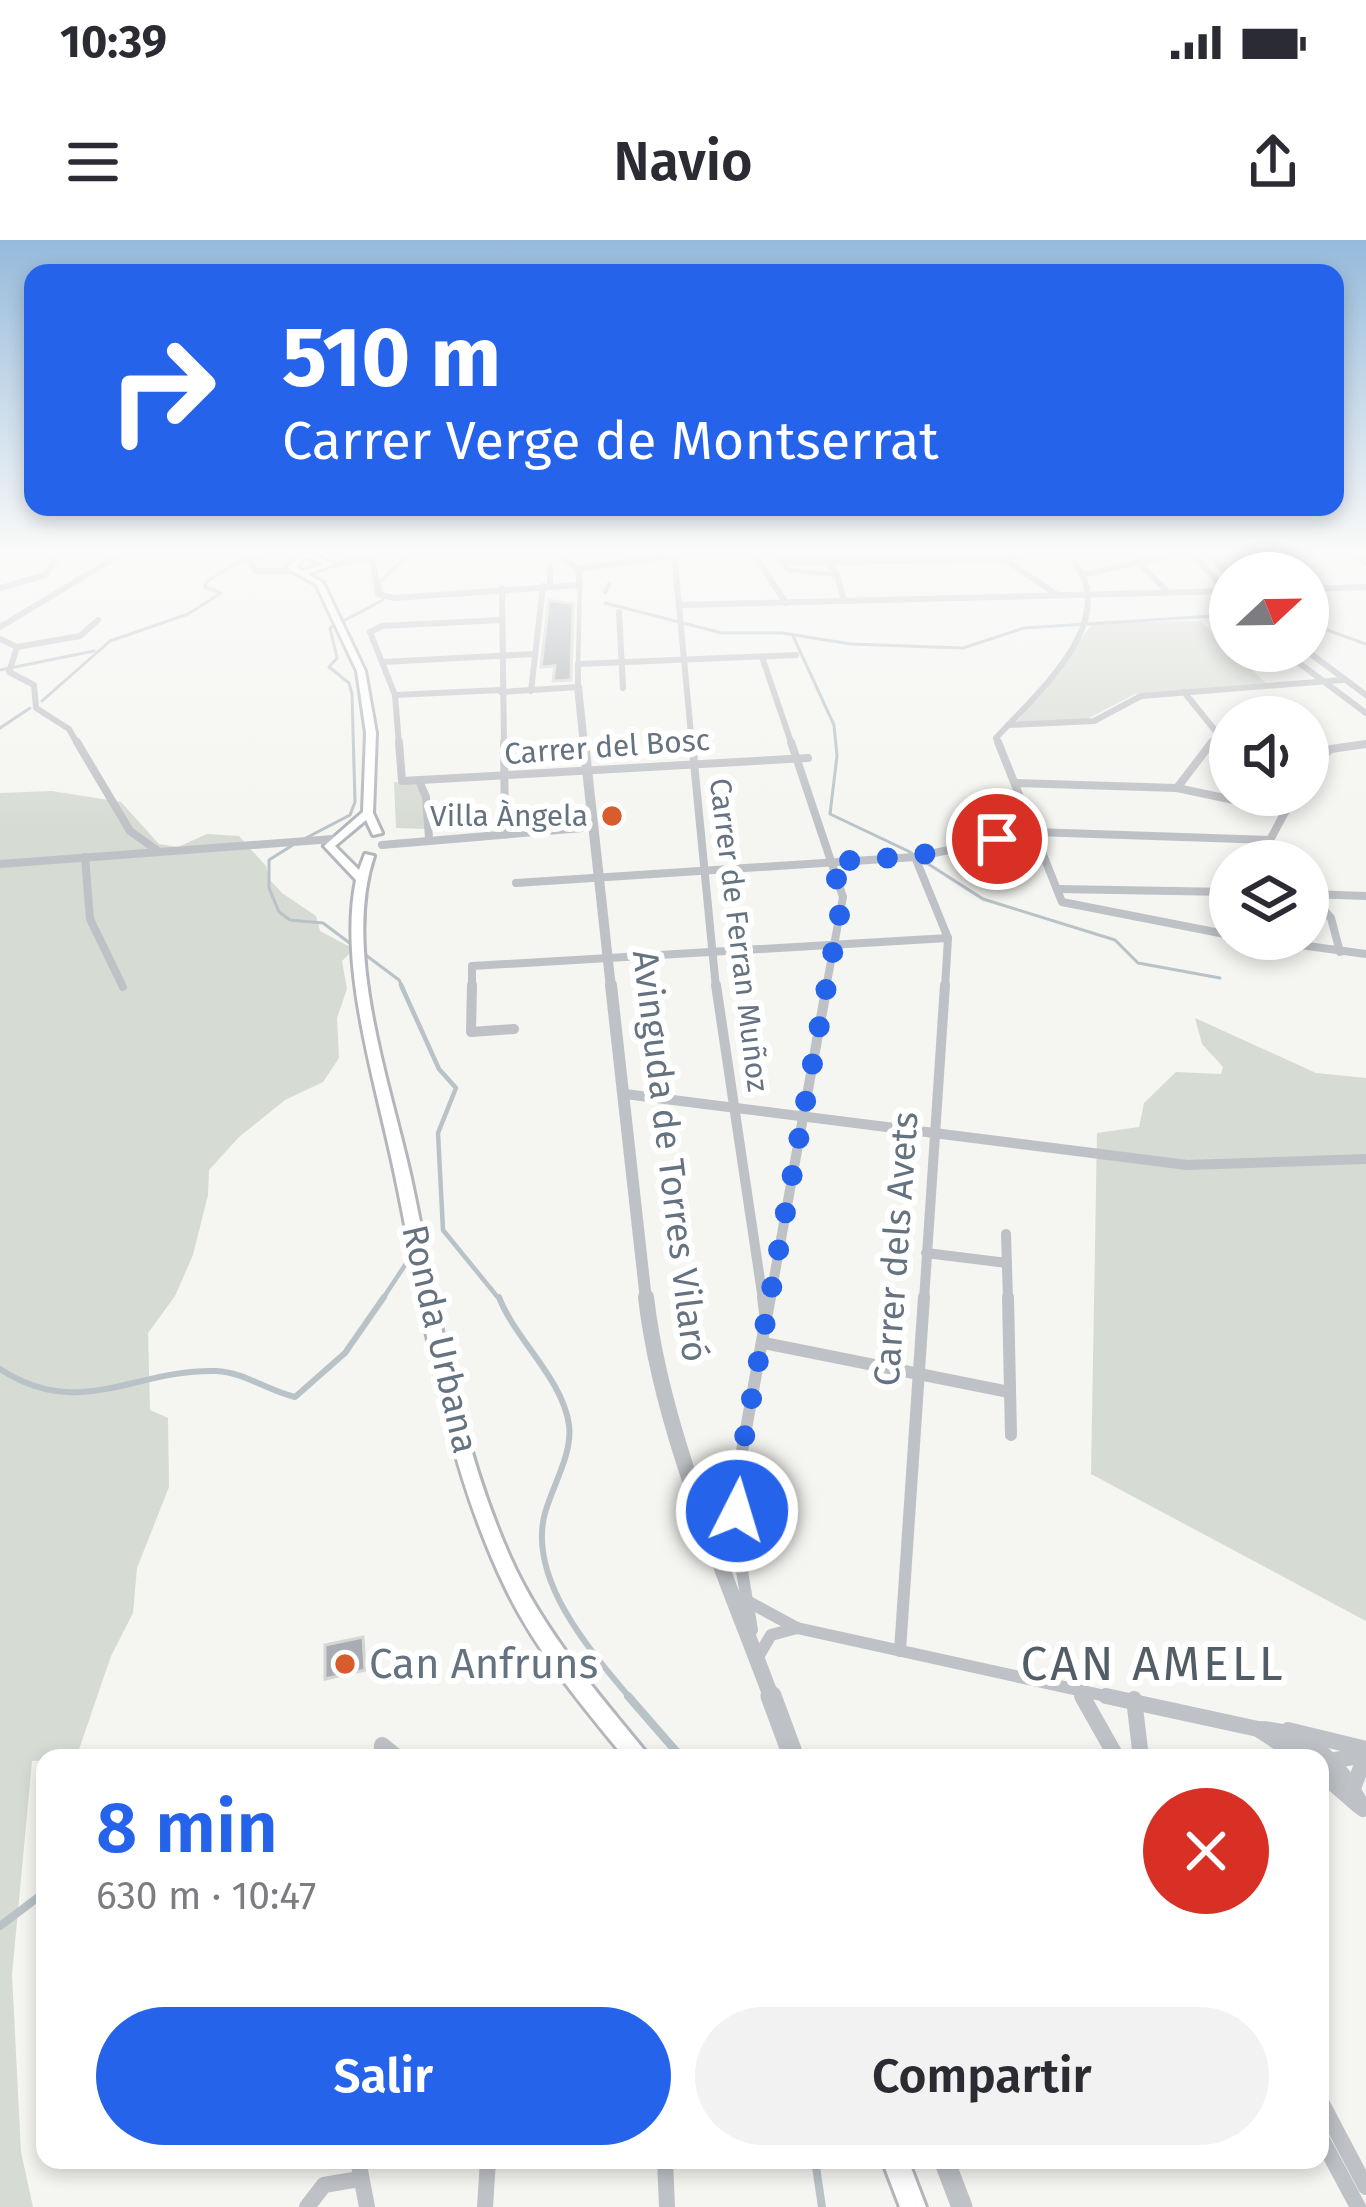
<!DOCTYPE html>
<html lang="es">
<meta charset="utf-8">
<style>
body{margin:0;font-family:"Fira Sans",sans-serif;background:#f2f2f3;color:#2b2b33;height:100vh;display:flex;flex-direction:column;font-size:45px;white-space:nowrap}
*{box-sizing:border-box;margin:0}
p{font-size:39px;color:#7c7c81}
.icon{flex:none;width:66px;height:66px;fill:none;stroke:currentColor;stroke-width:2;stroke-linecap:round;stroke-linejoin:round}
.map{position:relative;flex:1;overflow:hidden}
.details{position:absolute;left:36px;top:1509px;width:1293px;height:420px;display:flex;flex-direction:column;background:#fff;border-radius:24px;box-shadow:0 6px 18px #0003}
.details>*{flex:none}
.banner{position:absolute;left:24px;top:24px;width:1320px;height:252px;border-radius:24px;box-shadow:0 6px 18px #0003;background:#2563eb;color:#fff;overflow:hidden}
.needle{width:78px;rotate:68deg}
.controls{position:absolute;left:1209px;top:312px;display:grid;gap:24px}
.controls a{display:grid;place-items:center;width:120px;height:120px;border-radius:50%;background:#fff;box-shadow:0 6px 18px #0003;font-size:60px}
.pin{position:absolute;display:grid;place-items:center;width:102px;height:102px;color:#fff;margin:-51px;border:6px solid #fff;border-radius:50%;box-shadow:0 3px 12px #0007}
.me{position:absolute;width:132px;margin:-66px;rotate:5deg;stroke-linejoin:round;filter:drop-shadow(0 0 9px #0008)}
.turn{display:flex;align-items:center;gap:42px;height:252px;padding:0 60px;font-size:54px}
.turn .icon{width:156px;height:156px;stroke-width:2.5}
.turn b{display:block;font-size:84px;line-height:102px}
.round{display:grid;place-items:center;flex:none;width:126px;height:126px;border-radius:63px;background:#f2f2f3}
.head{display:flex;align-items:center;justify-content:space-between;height:204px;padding:0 60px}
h1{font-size:72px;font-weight:600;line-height:90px;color:#2563eb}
.cta{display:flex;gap:24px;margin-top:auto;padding:24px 60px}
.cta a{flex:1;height:138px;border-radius:72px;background:#2563eb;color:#fff;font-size:48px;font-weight:600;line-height:138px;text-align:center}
.cta a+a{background:#f2f2f3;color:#2b2b33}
.status{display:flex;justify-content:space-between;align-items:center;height:84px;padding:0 60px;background:#fff;direction:ltr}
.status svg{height:33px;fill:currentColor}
header{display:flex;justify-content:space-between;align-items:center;height:156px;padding:0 60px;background:#fff;font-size:54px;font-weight:600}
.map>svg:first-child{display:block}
</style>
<div class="status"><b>10:39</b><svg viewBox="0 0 49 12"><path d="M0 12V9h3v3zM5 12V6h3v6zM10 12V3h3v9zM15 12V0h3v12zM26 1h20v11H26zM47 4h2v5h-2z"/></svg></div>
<header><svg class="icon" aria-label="menu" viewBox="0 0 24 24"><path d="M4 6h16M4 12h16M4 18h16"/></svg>Navio<svg class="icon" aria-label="share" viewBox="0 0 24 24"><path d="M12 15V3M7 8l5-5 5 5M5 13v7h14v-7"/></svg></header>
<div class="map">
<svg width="1366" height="1967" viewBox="0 0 1366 1967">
<rect width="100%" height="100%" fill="#f5f5f1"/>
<g fill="#d6dbd3">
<polygon points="1200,381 1266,443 1135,454 1083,481 1017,482 1093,383"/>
<polygon points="394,542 420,543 428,589 396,588"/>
<polygon points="52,551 121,562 159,604 178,607 207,594 239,596 266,626 269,639 282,653 316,676 320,691 354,709 342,721 347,749 337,778 339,818 323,842 285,860 239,897 209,930 208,955 193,1015 175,1056 148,1093 150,1170 168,1178 169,1247 137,1328 133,1373 111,1416 76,1518 32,1521 12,1735 21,1912 33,1967 0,1967 0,553"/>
<polygon points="1195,778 1316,833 1366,838 1366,1381 1091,1234 1097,893 1139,887 1144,863 1176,832 1221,834 1223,827 1202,804"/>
</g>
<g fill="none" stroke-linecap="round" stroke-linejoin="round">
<g stroke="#b8c2c7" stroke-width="3">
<polyline points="605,363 722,393 782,393 851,404 963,408 1024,388 1230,375"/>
<polyline points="1308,383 1366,404"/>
<polyline points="793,396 834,485 837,516 830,574 908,611 983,659 1115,700 1138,723 1220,738"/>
<polyline points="0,430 94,411"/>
<polyline points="42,461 110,401 188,374 221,353 205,347 206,342 238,322 287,313"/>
<polyline points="0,488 30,468"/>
<polyline points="306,598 350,575 355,562 352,454 349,443 329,427 337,418 330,388 383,360 379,343 410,313"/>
<polyline points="296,603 269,620 269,648 279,672 290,680 323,683 399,740 403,748"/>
</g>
<g stroke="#b8c2c7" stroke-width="4.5">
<polyline points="401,745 439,829 456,848 438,893 443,990 500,1060"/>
<polyline points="382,1060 407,1022"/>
</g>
<g stroke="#b8c2c7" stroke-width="6">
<path d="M499,1057C514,1098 563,1139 569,1185C573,1213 552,1247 545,1273C527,1339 591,1412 631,1459"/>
<path d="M0,1129C79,1181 134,1129 216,1131C244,1132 268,1151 295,1157L345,1113L384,1057"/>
</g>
<g stroke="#b8c2c7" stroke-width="8">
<polyline points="628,1456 682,1518"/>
<polyline points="0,1686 45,1652"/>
<polyline points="815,1920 822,1967"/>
</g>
</g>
<g fill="#a7adb3" stroke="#d6d6d4" stroke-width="3">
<polygon points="549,360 573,364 571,440 553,441 555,426 541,427"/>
<polygon points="363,1397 365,1430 325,1439 325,1405"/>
</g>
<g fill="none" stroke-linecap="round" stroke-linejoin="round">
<defs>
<g id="secondary">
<path d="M300,313H312L334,324L308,334L323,343L365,431L376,493L373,573L382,593L373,595L366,580L335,606L359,630L365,614L374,616C342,711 390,843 411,938C438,1065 457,1198 510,1317C542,1389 595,1450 645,1511L648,1518H625C581,1464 535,1410 505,1347C443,1218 424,1074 395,935C377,847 338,728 356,640L324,606L363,572L366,493L357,431L316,344L287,328ZM306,316L323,324L302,331L296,327Z"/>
<polygon points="882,1920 908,1920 926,1967 900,1967"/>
</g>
</defs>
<use href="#secondary" stroke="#b3b7bb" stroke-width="6"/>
<g stroke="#bec1c5" stroke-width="4.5">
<polyline points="773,313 788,330 838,335"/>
<polyline points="605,352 609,344"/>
<polyline points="578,424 580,345"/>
</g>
<g stroke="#bec1c5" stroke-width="6">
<polyline points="244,313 256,331 295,331"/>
<polyline points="558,313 578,329"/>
<polyline points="674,313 692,505"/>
<polyline points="753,313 786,363"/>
<polyline points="1192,313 1226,351"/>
<polyline points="1209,313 1230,336"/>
<polyline points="1001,317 1056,354"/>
<polyline points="362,318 373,322 378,354 394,358 580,345 578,329"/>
<polyline points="1359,318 1366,323"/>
<polyline points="780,322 826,322 837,334 844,361"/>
<polyline points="830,322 1004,319 1040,313"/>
<polyline points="1138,322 1168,352"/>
<polyline points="329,326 362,318"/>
<polyline points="550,326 550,346"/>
<polyline points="578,329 692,313"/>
<polyline points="1086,334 1179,313"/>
<polyline points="0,348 45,335 55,321 45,313"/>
<polyline points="502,348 504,505"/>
<polyline points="1308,349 1366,347"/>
<polyline points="681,365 1230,351"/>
<polyline points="619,372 623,448"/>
<polyline points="0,387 123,313"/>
<polyline points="0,399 17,407 9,432 34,445 36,468 69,489 78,505"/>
<polyline points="17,407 80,396 98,380"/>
<polyline points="1283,411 1366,473"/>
<polyline points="1307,411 1366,455"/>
<polyline points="762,417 792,505"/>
<polyline points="383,422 534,414"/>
<polyline points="531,451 543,346"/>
<polyline points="501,452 578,447 578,424 796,415"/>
<polyline points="1184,452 1218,494 1210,505"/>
<polyline points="395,455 501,450"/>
<polyline points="1008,485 1094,481 1141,456 1342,440"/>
<polyline points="399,505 395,455 370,392 382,386 501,380"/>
<path d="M999,505L996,498C1038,452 1130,374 1066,313"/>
<polyline points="1361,505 1366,504"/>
</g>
<g stroke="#bec1c5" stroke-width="8">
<polyline points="77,502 130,591 158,611"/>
<polyline points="399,502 402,541 808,518"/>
<polyline points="504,502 505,593"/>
<polyline points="692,502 716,748"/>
<polyline points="791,502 843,657 826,748"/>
<polyline points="998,502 1062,662 1230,695"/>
<polyline points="1308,529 1331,509 1366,504"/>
<polyline points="420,543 426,557 429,598"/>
<polyline points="1015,543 1177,548 1286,571"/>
<polyline points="1177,548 1212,502"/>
<polyline points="1270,600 1294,555"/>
<polyline points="1270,600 1285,621"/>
<polyline points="382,605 594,587"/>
<polyline points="85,617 90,679 123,747"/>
<polyline points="915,617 948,698 945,748"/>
<polyline points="0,624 333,599"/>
<polyline points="516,643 915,617 1035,592 1270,600"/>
<polyline points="1057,649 1230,652"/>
<polyline points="1308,652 1331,678 1340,712"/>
<polyline points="1308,654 1366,656"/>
<polyline points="1256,699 1366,714"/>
<polyline points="472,748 472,726 948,698"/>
</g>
<g stroke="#bec1c5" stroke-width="10">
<polyline points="472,745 471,792 514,789"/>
<polyline points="716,745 763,1060"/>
<polyline points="625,854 1187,925 1366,919"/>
<polyline points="1006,994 1008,1060"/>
<polyline points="926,1013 1007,1023"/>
<polyline points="770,1060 827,745"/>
<polyline points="924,1060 945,745"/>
</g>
<g stroke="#bec1c5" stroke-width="12">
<polyline points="763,1057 765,1073"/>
<polyline points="1008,1057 1011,1195"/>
<polyline points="764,1103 1009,1152"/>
<polyline points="747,1361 797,1388"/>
<polyline points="752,1390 737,1302 742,1211 770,1057"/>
<polyline points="900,1411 924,1057"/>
<polyline points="758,1417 771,1395 797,1388 1119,1459"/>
<polyline points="1077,1447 1084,1459"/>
</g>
<g stroke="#bec1c5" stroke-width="16">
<polyline points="1082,1456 1117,1518"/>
<polyline points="1106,1456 1258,1489 1302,1518"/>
<polyline points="1134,1459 1141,1518"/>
<path d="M1258,1489C1308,1489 1343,1526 1363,1569"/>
<polyline points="1288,1490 1366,1509"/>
<polyline points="381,1518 382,1505 398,1518"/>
<polyline points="1329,1521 1366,1515"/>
<polyline points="1320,1532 1359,1566"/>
<polyline points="1353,1548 1366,1515"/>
<polyline points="1320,1860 1366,1947"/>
<polyline points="1320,1896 1358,1967"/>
<polyline points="358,1920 367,1967"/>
<polyline points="665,1920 667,1967"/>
<polyline points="307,1967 324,1945 359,1939"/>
<polyline points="485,1967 488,1920"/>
</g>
<polyline stroke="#bec1c5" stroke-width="8" points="578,447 584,505"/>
<polyline stroke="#bec1c5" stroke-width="10" points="584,502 611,748"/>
<polyline stroke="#bec1c5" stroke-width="12" points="611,745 646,1060"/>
<path stroke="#bec1c5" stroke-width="16" d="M646,1057C661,1190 725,1333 772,1459"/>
<g stroke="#bec1c5" stroke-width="21">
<polyline points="771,1456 794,1518"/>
<polyline points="944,1920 962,1967"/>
</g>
<use href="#secondary" fill="#fff" fill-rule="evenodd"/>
</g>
<linearGradient id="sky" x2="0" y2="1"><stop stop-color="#95badb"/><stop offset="0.53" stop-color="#fafaf9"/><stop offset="1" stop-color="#fafaf9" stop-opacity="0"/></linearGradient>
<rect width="1366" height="588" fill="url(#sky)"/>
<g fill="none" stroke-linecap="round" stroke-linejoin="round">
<polyline stroke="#2563eb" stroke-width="21" stroke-dasharray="0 37.8" points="737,1271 742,1211 843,656 830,622 915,616 997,599"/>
</g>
<g fill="#d95c2d" stroke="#fff" stroke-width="4.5">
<circle cx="612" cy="576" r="12"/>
<circle cx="345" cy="1424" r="12"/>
</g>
<g text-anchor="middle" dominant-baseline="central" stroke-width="12" stroke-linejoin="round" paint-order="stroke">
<g font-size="30" fill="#657381" stroke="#fff">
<text transform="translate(607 507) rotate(-4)">Carrer del Bosc</text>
<text transform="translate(739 695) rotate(83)">Carrer de Ferran Muñoz</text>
</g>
<g font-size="30" fill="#657381" stroke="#fff" text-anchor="end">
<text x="588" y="576">Villa Àngela</text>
</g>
<g font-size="36" fill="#657381" stroke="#fff">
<text transform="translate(670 916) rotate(83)">Avinguda de Torres Vilaró</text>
<text transform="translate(896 1009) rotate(-86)">Carrer dels Avets</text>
<text transform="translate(440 1099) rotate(77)">Ronda Urbana</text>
</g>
<g font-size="42" fill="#657381" stroke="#fff" text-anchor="start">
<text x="369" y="1424">Can Anfruns</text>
</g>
<g font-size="48" letter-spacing="3" fill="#535d66" stroke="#fff">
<text x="1153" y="1424">CAN AMELL</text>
</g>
</g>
</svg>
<div class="controls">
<a><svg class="needle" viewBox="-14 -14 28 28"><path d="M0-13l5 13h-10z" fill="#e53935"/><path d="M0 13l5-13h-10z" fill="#7c7c81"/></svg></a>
<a><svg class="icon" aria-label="sound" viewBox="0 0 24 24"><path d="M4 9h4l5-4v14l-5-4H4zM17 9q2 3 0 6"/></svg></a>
<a><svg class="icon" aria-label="layers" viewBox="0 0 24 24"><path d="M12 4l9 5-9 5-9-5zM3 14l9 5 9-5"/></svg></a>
</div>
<div class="pin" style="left:997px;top:599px;background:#d93025"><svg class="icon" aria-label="arrive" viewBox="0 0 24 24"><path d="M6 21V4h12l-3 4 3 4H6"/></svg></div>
<svg class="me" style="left:737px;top:1271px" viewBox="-20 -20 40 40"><circle r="17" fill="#2563eb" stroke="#fff" stroke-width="3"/><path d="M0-11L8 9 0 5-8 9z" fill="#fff"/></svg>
<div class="banner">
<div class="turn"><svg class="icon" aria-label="right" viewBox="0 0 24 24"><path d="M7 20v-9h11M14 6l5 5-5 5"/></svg><div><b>510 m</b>Carrer Verge de Montserrat</div></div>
</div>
<section class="details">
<div class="head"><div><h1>8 min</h1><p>630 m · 10:47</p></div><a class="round" style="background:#d93025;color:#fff"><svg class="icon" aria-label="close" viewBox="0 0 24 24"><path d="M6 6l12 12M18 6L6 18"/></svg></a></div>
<div class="cta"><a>Salir</a><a>Compartir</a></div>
</section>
</div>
